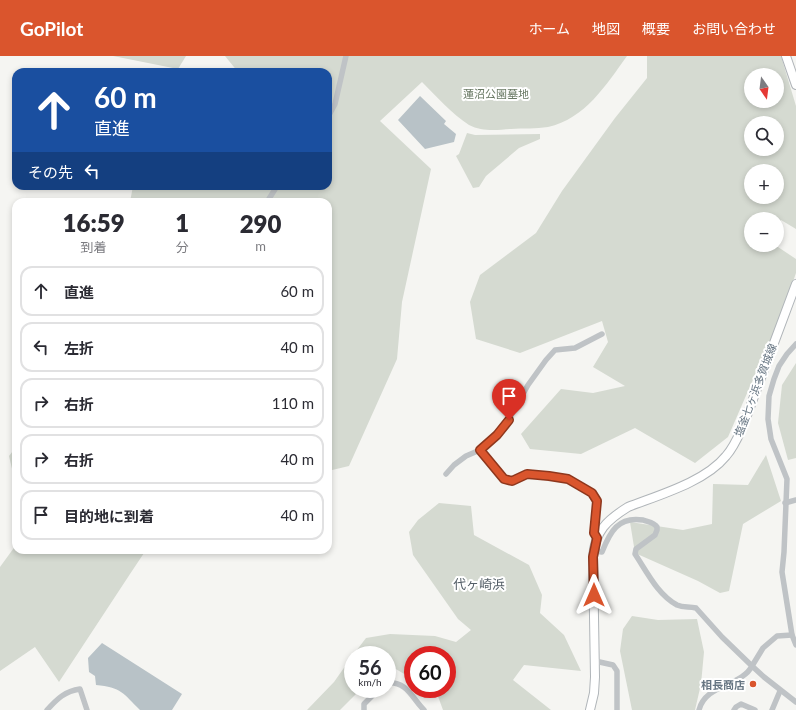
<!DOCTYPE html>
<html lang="ja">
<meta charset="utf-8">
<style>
body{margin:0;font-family:Lato,"Noto Sans JP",sans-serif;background:#f2f2f3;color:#2b2b33;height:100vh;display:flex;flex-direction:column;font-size:15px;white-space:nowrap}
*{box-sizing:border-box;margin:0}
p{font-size:13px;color:#7c7c81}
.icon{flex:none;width:22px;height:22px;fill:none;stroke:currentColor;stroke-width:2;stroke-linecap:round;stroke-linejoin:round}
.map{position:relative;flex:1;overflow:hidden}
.panel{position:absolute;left:12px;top:142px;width:320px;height:356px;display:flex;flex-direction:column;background:#fff;border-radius:12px;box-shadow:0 2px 6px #0003}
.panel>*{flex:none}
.guide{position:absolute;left:12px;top:12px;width:320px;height:122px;border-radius:12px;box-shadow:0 2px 6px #0003;background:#1a4fa0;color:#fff;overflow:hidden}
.needle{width:26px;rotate:166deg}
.controls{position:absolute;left:744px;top:12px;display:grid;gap:8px}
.controls a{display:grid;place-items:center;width:40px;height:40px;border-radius:50%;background:#fff;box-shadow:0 2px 6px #0003;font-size:20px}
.speed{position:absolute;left:344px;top:590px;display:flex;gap:8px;font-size:20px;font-weight:700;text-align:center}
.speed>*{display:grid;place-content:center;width:52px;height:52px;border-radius:50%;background:#fff;box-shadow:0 2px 6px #0003;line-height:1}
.speed small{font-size:10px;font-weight:400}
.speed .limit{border:6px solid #d22;background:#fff;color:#111}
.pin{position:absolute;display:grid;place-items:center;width:34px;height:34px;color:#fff;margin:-41px -17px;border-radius:50% 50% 50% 0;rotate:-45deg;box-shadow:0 0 4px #0007}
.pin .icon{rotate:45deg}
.me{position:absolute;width:44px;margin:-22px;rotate:0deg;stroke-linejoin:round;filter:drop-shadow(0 0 3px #0008)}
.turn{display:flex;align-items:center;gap:14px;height:84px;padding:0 16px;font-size:18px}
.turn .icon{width:52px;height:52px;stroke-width:2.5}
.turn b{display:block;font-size:28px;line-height:34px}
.then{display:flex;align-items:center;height:38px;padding:0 16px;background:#0003;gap:8px;font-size:15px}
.eta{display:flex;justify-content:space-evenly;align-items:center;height:68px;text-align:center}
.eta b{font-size:24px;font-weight:800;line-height:28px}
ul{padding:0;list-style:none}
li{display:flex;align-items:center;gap:12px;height:50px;margin:0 8px 6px;padding:0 8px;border:2px solid #e1e1e2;border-radius:12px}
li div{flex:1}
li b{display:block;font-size:15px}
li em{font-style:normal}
header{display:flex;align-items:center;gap:24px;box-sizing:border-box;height:56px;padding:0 20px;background:#da552d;color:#fff}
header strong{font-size:19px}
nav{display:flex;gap:22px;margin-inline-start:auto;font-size:14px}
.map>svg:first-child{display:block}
</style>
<header>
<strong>GoPilot</strong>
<nav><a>ホーム</a><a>地図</a><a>概要</a><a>お問い合わせ</a></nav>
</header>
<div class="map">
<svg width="796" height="654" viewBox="0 0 796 654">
<rect width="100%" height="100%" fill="#f5f5f2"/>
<g fill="#d5dad1" fill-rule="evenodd">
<polygon points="113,0 186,0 178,13"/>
<path d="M225,0H627C606,29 585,63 548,71C536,73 523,72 511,73C498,74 482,76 469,69C452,58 437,41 422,26L380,65L431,113L402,246L397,303L349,410L328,415V146H130L133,130H328V16H238Z"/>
<path d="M647,0H781L796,50V173L781,164L777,177V163H751V189H775L796,203V217L782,257L728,381L695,407L635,372L581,398L530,393L521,378L561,333L593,337L625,330L593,311L608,286L602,265L520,297L476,283L470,246L480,219L536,177L562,135L615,62L647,22ZM751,19H777V45H751ZM751,67H777V93H751ZM751,115H777V141H751Z"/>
<polygon points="467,77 475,79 540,78 540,83 519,92 486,120 479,131 473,132 456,100 459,98"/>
<polygon points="796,307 796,402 788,404 778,367 782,329"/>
<polygon points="16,391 16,430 9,400"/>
<polygon points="766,399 781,445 743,468 729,535 720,537 698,525 635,497 630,466 683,474 712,468 713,428 748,429"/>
<polygon points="439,447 471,450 474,479 529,509 542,539 540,557 564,579 581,615 524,609 513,624 551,654 443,654 436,635 432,633 447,633 447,599 413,599 413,623 394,612 387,615 387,599 353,599 366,582 390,578 435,580 456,586 471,574 458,563 413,499 409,476 418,464"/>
<polygon points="16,489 16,494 146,494 130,518 59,626 35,591 0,615 0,511"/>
<polygon points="632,560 658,564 697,563 704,596 701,628 695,654 632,654 620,595 623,573"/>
<polygon points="353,599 353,633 361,633 340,654 307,654 334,626"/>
</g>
<g fill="#b8c2c7">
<polygon points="420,40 446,65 444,68 456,78 454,86 425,93 398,64"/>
<path d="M102,587L182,638L172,654H140C124,638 121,631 96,629L95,620L89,616L88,602Z"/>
</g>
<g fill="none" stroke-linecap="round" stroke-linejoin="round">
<defs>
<g id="primary">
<polyline points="786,0 796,29"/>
<path d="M590,654L594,637L595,621L593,501C595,475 607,464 628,451C659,439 705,426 726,400C734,391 738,381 743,370L796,228"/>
</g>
</defs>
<use href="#primary" stroke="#b0b5b9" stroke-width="10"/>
<g stroke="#bfc3c6" stroke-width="5.5">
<polyline points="328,61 335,48 346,0"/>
<polyline points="267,146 277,130"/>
<polyline points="796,288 787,298 779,310 774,323 769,340 768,363 771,383 787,423 784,496 782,516 792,579 796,589"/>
<polyline points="480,394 504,423 512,425 527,418 549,420 568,423 592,437 597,445 594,477 597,482"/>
<polyline points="446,418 454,409 466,400 480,394 497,379 509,363 528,329 546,304 555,294 575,292 602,278"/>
<polyline points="785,447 796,444"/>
<path d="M594,495L602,496C610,476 618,460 643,464C648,466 654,466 657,471V474L655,479L636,493L635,498C647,516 658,539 677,549C684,552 689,550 696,552L722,581L752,610L763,592L777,580L792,579"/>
<polyline points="595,605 613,609 617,615 617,654"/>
<path d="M387,627C407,625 412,642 424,654"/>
<path d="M47,654C57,643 65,635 80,633L87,654"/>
<polyline points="364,654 364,648 379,633"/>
<path d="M699,654C705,628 742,630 752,610L764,621L796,646"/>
<polyline points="734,654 736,651 741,648 755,654"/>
<polyline points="772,654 780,635"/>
</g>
<use href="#primary" stroke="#fff" stroke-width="8"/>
</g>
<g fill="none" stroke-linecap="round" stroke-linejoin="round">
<defs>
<polyline id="route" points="509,364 497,379 480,394 504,423 512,425 527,418 549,420 568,423 592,437 597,445 594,477 597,482 593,501 594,539"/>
</defs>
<use href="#route" stroke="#8e371d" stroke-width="10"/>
<use href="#route" stroke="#da552d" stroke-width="7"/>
</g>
<circle fill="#da552d" stroke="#fff" stroke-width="1.5" cx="753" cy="628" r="4"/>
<g text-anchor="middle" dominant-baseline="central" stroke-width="4" stroke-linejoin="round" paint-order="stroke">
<g font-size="11" fill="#697964" stroke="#fff">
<text x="496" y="37">蓮沼公園墓地</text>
</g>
<g font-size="11" fill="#667582" stroke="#fff">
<text transform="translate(755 334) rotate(-69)">塩釜七ヶ浜多賀城線</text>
</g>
<g font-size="11" font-weight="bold" fill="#667582" stroke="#fff" text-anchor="end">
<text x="745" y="628">相長商店</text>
</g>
<g font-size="13" fill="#535e67" stroke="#fff">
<text x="479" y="528">代ヶ崎浜</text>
</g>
</g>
</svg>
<div class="controls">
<a><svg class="needle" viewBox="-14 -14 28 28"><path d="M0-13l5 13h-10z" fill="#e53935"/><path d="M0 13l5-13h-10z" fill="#7c7c81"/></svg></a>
<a><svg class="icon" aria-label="search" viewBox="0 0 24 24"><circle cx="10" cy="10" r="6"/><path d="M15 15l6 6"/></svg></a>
<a>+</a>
<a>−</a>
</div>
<div class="speed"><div>56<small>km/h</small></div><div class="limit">60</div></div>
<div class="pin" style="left:509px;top:364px;background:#d93025"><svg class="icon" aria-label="arrive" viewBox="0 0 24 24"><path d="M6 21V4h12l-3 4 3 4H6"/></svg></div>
<svg class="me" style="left:594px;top:539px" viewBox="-20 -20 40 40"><path d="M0-17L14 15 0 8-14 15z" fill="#da552d" stroke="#fff" stroke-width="4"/></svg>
<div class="guide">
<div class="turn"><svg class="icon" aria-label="ahead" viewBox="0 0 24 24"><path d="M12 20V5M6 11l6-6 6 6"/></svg><div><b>60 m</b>直進</div></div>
<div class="then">その先<svg class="icon" aria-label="left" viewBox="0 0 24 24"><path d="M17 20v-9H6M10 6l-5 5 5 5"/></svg></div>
</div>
<section class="panel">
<div class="eta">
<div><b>16:59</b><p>到着</p></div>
<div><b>1</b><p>分</p></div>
<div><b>290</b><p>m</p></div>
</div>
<ul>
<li><svg class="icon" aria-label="ahead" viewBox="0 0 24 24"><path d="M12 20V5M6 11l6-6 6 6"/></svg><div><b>直進</b></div><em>60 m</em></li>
<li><svg class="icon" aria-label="left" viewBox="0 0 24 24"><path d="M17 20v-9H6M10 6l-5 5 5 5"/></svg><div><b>左折</b></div><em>40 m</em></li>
<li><svg class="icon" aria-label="right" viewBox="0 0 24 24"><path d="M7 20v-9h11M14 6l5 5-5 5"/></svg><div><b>右折</b></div><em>110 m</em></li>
<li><svg class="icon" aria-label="right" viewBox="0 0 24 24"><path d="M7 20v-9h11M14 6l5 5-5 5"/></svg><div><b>右折</b></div><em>40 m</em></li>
<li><svg class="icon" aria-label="arrive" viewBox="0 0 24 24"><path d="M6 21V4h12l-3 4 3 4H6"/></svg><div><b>目的地に到着</b></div><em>40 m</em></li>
</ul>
</section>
</div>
